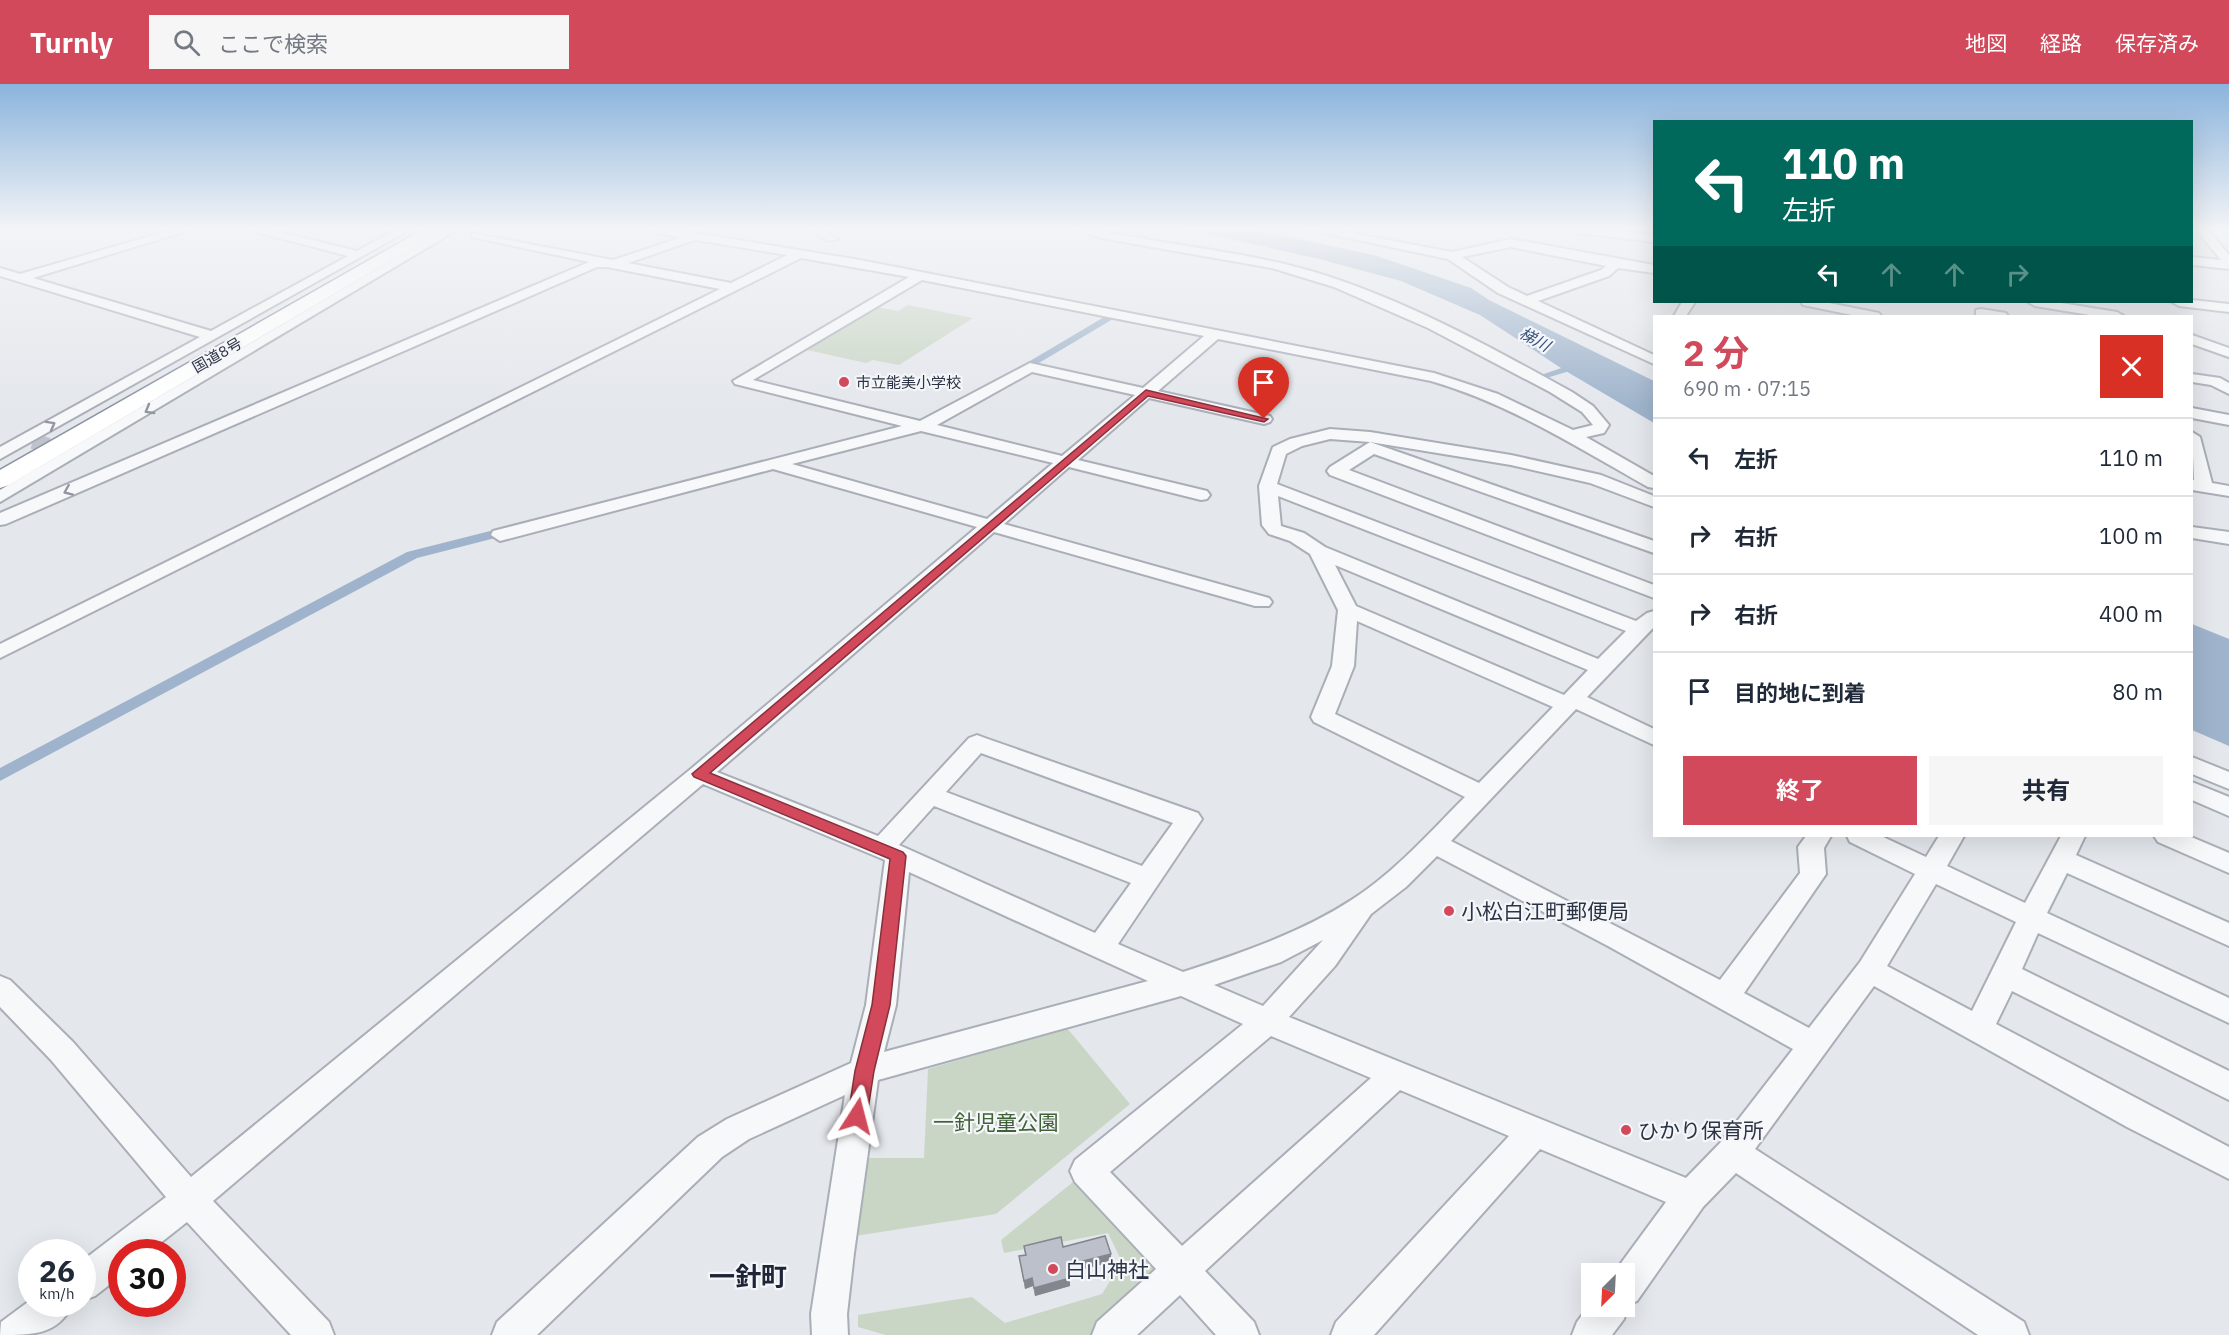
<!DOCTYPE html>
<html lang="ja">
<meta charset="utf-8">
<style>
body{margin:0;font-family:"IBM Plex Sans","Noto Sans JP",sans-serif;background:#f6f6f7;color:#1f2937;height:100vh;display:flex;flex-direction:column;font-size:22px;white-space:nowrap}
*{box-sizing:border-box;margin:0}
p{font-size:20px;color:#747a83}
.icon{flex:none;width:33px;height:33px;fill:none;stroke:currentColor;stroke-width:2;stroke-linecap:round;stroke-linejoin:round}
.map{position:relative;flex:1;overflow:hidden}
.side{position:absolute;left:1653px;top:231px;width:540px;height:522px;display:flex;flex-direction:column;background:#fff;border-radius:0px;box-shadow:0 6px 24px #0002}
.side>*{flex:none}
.banner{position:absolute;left:1653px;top:36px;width:540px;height:183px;border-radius:0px;box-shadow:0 6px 24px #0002;background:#00695c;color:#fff;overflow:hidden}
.needle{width:39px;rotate:204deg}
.buttons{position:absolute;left:1581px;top:1179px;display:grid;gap:12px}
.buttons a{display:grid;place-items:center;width:54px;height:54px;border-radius:0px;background:#fff;box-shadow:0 6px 24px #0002;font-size:30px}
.speed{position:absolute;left:18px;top:1155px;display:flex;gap:12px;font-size:30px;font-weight:700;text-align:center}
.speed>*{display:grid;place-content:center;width:78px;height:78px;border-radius:50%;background:#fff;box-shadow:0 6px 24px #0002;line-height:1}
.speed small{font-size:15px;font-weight:400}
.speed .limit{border:9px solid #d22;background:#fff;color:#111}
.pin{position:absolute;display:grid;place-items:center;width:51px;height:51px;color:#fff;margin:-62px -26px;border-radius:50% 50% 50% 0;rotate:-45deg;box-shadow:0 0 6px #0007}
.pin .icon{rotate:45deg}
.me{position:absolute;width:66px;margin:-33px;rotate:9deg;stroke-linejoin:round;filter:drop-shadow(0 0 4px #0008)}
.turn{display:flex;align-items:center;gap:21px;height:126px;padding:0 30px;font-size:27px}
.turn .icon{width:78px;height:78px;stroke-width:2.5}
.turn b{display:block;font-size:42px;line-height:51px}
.lanes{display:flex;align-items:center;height:57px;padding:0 30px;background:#0003;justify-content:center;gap:30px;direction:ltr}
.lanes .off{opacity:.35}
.round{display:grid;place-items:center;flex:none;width:63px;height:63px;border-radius:0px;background:#f6f6f7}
.overview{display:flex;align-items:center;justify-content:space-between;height:102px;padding:0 30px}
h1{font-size:36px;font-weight:700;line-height:45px;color:#d1495b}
.button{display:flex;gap:12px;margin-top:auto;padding:12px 30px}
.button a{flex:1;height:69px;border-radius:0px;background:#d1495b;color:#fff;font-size:24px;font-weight:700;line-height:69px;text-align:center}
.button a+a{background:#f6f6f7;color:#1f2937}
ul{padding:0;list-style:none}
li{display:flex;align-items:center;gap:18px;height:78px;padding:0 30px;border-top:2px solid #e0e1e3}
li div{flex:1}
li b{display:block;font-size:22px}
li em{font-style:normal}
header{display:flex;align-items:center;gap:36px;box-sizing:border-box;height:84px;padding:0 30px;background:#d1495b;color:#fff}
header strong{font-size:28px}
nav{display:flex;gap:33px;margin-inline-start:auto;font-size:21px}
.search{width:420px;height:54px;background:#f6f6f7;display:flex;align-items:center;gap:15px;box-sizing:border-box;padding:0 21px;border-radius:0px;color:#747a83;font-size:22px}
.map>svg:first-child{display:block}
</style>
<header>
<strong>Turnly</strong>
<div class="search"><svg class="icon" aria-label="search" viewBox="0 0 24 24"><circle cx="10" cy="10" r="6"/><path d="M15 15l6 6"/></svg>ここで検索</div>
<nav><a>地図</a><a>経路</a><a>保存済み</a></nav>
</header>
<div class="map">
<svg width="2229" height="1251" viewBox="0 0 2229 1251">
<rect width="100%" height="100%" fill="#e4e7ec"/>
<g fill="#c9d6c5">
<polygon points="908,221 973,234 899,281 873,276 866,279 807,266 877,223 898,227"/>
<polygon points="1067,944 1130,1020 996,1130 855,1152 862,1074 924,1074 928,985"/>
<polygon points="1073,1098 1153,1177 1154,1199 1092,1251 886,1251 858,1243 858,1231 972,1213 1005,1239 1102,1210 1122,1178 1108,1149 1004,1169 1001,1156"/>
</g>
<g fill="#9fb4cc">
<polygon points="1176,146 1248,146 1298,155 1374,171 1471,204 1489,216 1654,297 1654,339 1564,286 1480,231 1401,197 1319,175 1211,151"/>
<polygon points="2192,540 2229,555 2229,662 2192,646"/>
</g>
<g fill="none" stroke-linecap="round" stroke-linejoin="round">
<g fill="#9fb4cc" fill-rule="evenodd">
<polygon points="1111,229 1135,236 1130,239 1113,235 1017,292 1008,290"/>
<polygon points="1582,277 1587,280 1586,282 1540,296 1535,293"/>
<polygon points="514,441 521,445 519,448 417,474 0,697 0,684 407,468"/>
</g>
<polyline stroke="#bfc3cb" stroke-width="16" stroke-dasharray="16 8" stroke-linecap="butt" points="33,357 67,368"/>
<defs>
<g id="minor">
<polygon points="171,146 190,146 33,194 211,247 348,172 249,146 270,146 357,167 395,146 409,146 0,375 0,363 200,253 0,192 0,184 20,190"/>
<polygon points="443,146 457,146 0,418 0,406"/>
<path d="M649,146H677L860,176L1434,289L1498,310L1573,346L1593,341L1582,328L1550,308L1428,244L1334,203L1272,184L1106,155L1077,146H1100C1170,162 1242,167 1311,187C1402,214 1489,262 1572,308L1593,322L1609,341L1604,349L1586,353L1654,392V404L1648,403C1577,363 1510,320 1431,297L1218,255L1158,307L1270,332L1272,335L1270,338L1264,340L1149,314L1078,376L1207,407L1210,411L1207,415L1201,416L1069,383L1004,440L1269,514L1272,518L1269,522H1255L994,448L717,688L878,752L969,654L977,651L985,654L1198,729L1202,735L1198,741L1118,860L1183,888C1241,869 1301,849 1353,815C1395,788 1430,748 1465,713L1314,638L1311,633L1332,582L1338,526L1310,470L1290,457L1269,450L1262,441L1259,402L1273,363L1290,355L1330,345L1370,348L1511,371L1601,391L1654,412V423L1590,399L1511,381L1370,358L1330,355L1302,362L1286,370L1277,400L1636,537L1647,529L1654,527V543L1587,613L1654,645V661L1576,625L1451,757L1720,896L1800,789L1798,763L1806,752H1831L1824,764L1826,790L1744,909L1809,944L1860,878L1915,790L1850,758L1847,752H1881L1926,773L1939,752H1964L1947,782L2025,819L2061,752H2085L2076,771L2229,839V862L2067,789L2047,829L2229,914V939L2038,849L2022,885L2229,987V1016L2012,907L1996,940L2229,1063V1095L2127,1043L1874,902L1755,1065L2024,1238L2029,1251H1978L1736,1089L1703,1123L1637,1217L1628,1220L1624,1235L1612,1251H1572L1577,1238L1592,1218V1222H1624V1190H1613L1666,1118L1540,1065L1374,1251H1331L1336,1238L1509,1052L1400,1006L1205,1187L1254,1238L1259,1251H1216L1180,1211L1137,1251H1092L1097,1238L1156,1185L1075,1098L1070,1087L1075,1076L1243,940L1181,912L878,996L854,1169L847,1230L848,1251H812L811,1230L845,1011L749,1055L722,1073L537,1251H492L497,1238L698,1053L727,1035L851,979L866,921L885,776L703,700L213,1117L329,1238L334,1251H291L187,1138L149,1168H122V1191L95,1212L82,1217V1177L166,1113L51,976L0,923V892L10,896L73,958L191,1093L692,684L977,443L773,385L500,457L491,451L493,447L902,342L735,300L733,297L909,193L801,174L0,574V560L720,205L607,183H597L6,440L0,441V429L589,178L472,153V149L613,176L680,154ZM695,156L787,171L731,199L628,179ZM922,196L1204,252L1143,304L1030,279L920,337L753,296ZM1032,288L1135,311L1062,372L937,341ZM921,347L1053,379L987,435L792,380ZM1278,412L1626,547L1598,575L1325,463L1304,449L1281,442ZM1335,481L1588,586L1564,611L1356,522ZM1357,537L1553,623L1479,699L1335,630L1354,582ZM981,669L1173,739L1142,782L946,708ZM934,722L1131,799L1095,849L899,761ZM1437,772L1608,862L1793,965L1721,1058L1686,1094L1289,933L1335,882L1371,830L1406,803ZM909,788L1148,897L884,968L896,921ZM1936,800L2016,838L1972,927L1887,882ZM1323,856L1263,922L1214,901L1281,878ZM1271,952L1371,994L1182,1162L1110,1088Z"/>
<polygon points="809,146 824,146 838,155 828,157"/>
<path d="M1310,146H1335L1452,168L1511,155L1654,181V189L1618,184L1609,192L1538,217L1654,271V280L1498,209L1448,175ZM1511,163L1606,182L1601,186L1527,212L1508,203L1462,173Z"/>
<polygon points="1575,146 1612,146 1654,151 1654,158 1580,149"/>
<polygon points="2196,146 2208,146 2229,171 2229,185 2192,181 2192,173 2221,176"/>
<polygon points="2192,216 2229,220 2229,228 2179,222 2172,218"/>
<polygon points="1682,218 1695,218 1686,232 1674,232"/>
<polygon points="1801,218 1824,218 1879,229 1881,232 1857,232 1803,221"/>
<polygon points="2028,218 2055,218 2117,228 2124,232 2096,232 2035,222"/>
<polygon points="1981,225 2006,229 2008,232 1976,232 1976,226"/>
<polygon points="2192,251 2229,264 2229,273 2192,260"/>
<polygon points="2192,290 2220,294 2229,299 2229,310 2211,301 2192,298"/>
<polygon points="2192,324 2229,331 2229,341 2192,334"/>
<polygon points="2192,348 2200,353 2212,399 2229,402 2229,412 2192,406 2192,396 2194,396"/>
<polygon points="1370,358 1654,457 1654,469 1374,370 1349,386 1654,501 1654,514 1330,391 1327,387 1330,383"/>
<polygon points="2192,443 2229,448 2229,460 2192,454"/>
<polygon points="2192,673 2229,688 2229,705 2192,690"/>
<polygon points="2192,698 2229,713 2229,732 2192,716"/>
<polygon points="2154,752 2189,752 2229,769 2229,789 2158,758"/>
<path d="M32,1215V1220H73C58,1251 33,1251 0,1251L1,1238Z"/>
</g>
<polygon id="highway" points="422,146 443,146 9,401 0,404 0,386"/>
</defs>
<use href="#minor" stroke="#a9aeb7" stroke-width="4"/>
<use href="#highway" stroke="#8b94a3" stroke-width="3"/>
<use href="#minor" fill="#f7f8fa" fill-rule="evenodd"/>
<use href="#highway" fill="#fff" fill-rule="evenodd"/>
</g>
<polygon fill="#a1a5ae" points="1024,1162 1063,1163 1111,1170 1111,1178 1069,1189 1070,1202 1035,1212 1033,1202 1025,1205 1019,1172 1025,1171"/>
<g fill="#83868d">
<polygon points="1111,1170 1111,1178 1067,1189 1067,1181"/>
<polygon points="1032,1194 1033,1202 1025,1205 1024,1197"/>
<polygon points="1070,1194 1070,1202 1035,1212 1034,1204"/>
</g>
<polygon fill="#bbc0ca" stroke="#83868d" stroke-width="1.5" points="1105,1152 1111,1170 1067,1181 1070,1194 1034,1204 1032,1194 1024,1197 1019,1172 1026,1171 1024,1162 1061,1153 1063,1163"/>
<defs><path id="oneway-chevron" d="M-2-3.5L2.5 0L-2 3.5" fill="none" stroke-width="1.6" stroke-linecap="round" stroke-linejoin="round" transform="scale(1.5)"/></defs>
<g stroke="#9196a0">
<use href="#oneway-chevron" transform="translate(149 326) rotate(150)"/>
<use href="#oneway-chevron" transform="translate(51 341) rotate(-29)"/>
<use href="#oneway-chevron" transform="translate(68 407) rotate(157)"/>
</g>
<linearGradient id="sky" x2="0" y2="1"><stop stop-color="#8bb4dd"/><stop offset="0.45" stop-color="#f3f4f6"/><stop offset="1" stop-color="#f3f4f6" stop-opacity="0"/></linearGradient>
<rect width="2229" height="322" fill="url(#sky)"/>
<polygon fill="#d1495b" stroke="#882f3b" stroke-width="1.5" points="1146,306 1268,335 1264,338 1148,312 710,689 903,768 906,772 890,921 874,987 867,1032 864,1038 857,1041 851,1038 848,1032 855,987 872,921 890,775 694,693 692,690"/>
<g fill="#d1495b" stroke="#f4f6f9" stroke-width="2">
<circle cx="844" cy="298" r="6"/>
<circle cx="1449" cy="827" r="6"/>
<circle cx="1626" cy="1046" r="6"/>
<circle cx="1053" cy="1185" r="6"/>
</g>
<g text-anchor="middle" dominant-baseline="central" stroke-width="4.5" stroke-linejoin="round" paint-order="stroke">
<g font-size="15" fill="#2b3445" stroke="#f4f6f9">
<text transform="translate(217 271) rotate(-30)">国道8号</text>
</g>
<g font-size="15" fill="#2b3445" stroke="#f4f6f9" text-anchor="start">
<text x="856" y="298">市立能美小学校</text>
</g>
<g font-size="16" font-style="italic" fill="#34527a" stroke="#f4f6f9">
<text transform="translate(1535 255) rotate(29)">梯川</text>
</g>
<g font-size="21" fill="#2b3445" stroke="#f4f6f9" text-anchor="start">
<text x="1461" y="827">小松白江町郵便局</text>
<text x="1638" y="1046">ひかり保育所</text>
<text x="1065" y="1185">白山神社</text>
</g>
<g font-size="21" fill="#3f6138" stroke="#f4f6f9">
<text x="996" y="1038">一針児童公園</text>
</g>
<g font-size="26" font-weight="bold" fill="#1d2536" stroke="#f4f6f9">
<text x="748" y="1192">一針町</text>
</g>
</g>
</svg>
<div class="buttons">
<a><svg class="needle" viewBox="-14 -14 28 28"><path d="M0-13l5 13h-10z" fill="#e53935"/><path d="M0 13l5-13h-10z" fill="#747a83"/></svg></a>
</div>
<div class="speed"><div>26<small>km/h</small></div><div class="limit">30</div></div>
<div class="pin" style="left:1264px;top:335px;background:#d93025"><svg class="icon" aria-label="arrive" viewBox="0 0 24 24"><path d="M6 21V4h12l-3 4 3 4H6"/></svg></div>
<svg class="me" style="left:857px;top:1032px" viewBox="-20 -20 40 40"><path d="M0-17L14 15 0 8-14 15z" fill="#d1495b" stroke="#fff" stroke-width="4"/></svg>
<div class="banner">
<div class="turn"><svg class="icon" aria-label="left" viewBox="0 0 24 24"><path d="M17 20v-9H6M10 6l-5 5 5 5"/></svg><div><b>110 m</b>左折</div></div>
<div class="lanes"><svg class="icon" aria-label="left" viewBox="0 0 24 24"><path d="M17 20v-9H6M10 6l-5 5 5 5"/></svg><svg class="icon off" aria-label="ahead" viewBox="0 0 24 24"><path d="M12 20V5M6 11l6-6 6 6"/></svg><svg class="icon off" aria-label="ahead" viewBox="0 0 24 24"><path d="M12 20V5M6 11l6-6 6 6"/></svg><svg class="icon off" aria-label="right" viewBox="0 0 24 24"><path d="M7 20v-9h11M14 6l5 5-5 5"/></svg></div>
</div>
<section class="side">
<div class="overview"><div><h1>2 分</h1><p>690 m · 07:15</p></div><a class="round" style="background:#d93025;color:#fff"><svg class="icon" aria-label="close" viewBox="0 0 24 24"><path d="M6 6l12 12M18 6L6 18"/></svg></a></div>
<ul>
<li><svg class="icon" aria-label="left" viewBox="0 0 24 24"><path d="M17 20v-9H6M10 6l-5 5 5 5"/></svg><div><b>左折</b></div><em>110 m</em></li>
<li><svg class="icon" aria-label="right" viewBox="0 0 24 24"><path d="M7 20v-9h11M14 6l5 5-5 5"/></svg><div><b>右折</b></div><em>100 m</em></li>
<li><svg class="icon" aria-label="right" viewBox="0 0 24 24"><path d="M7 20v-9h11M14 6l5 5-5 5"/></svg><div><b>右折</b></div><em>400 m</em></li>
<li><svg class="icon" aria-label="arrive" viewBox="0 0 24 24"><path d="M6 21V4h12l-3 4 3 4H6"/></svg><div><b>目的地に到着</b></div><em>80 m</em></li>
</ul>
<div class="button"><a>終了</a><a>共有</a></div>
</section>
</div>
